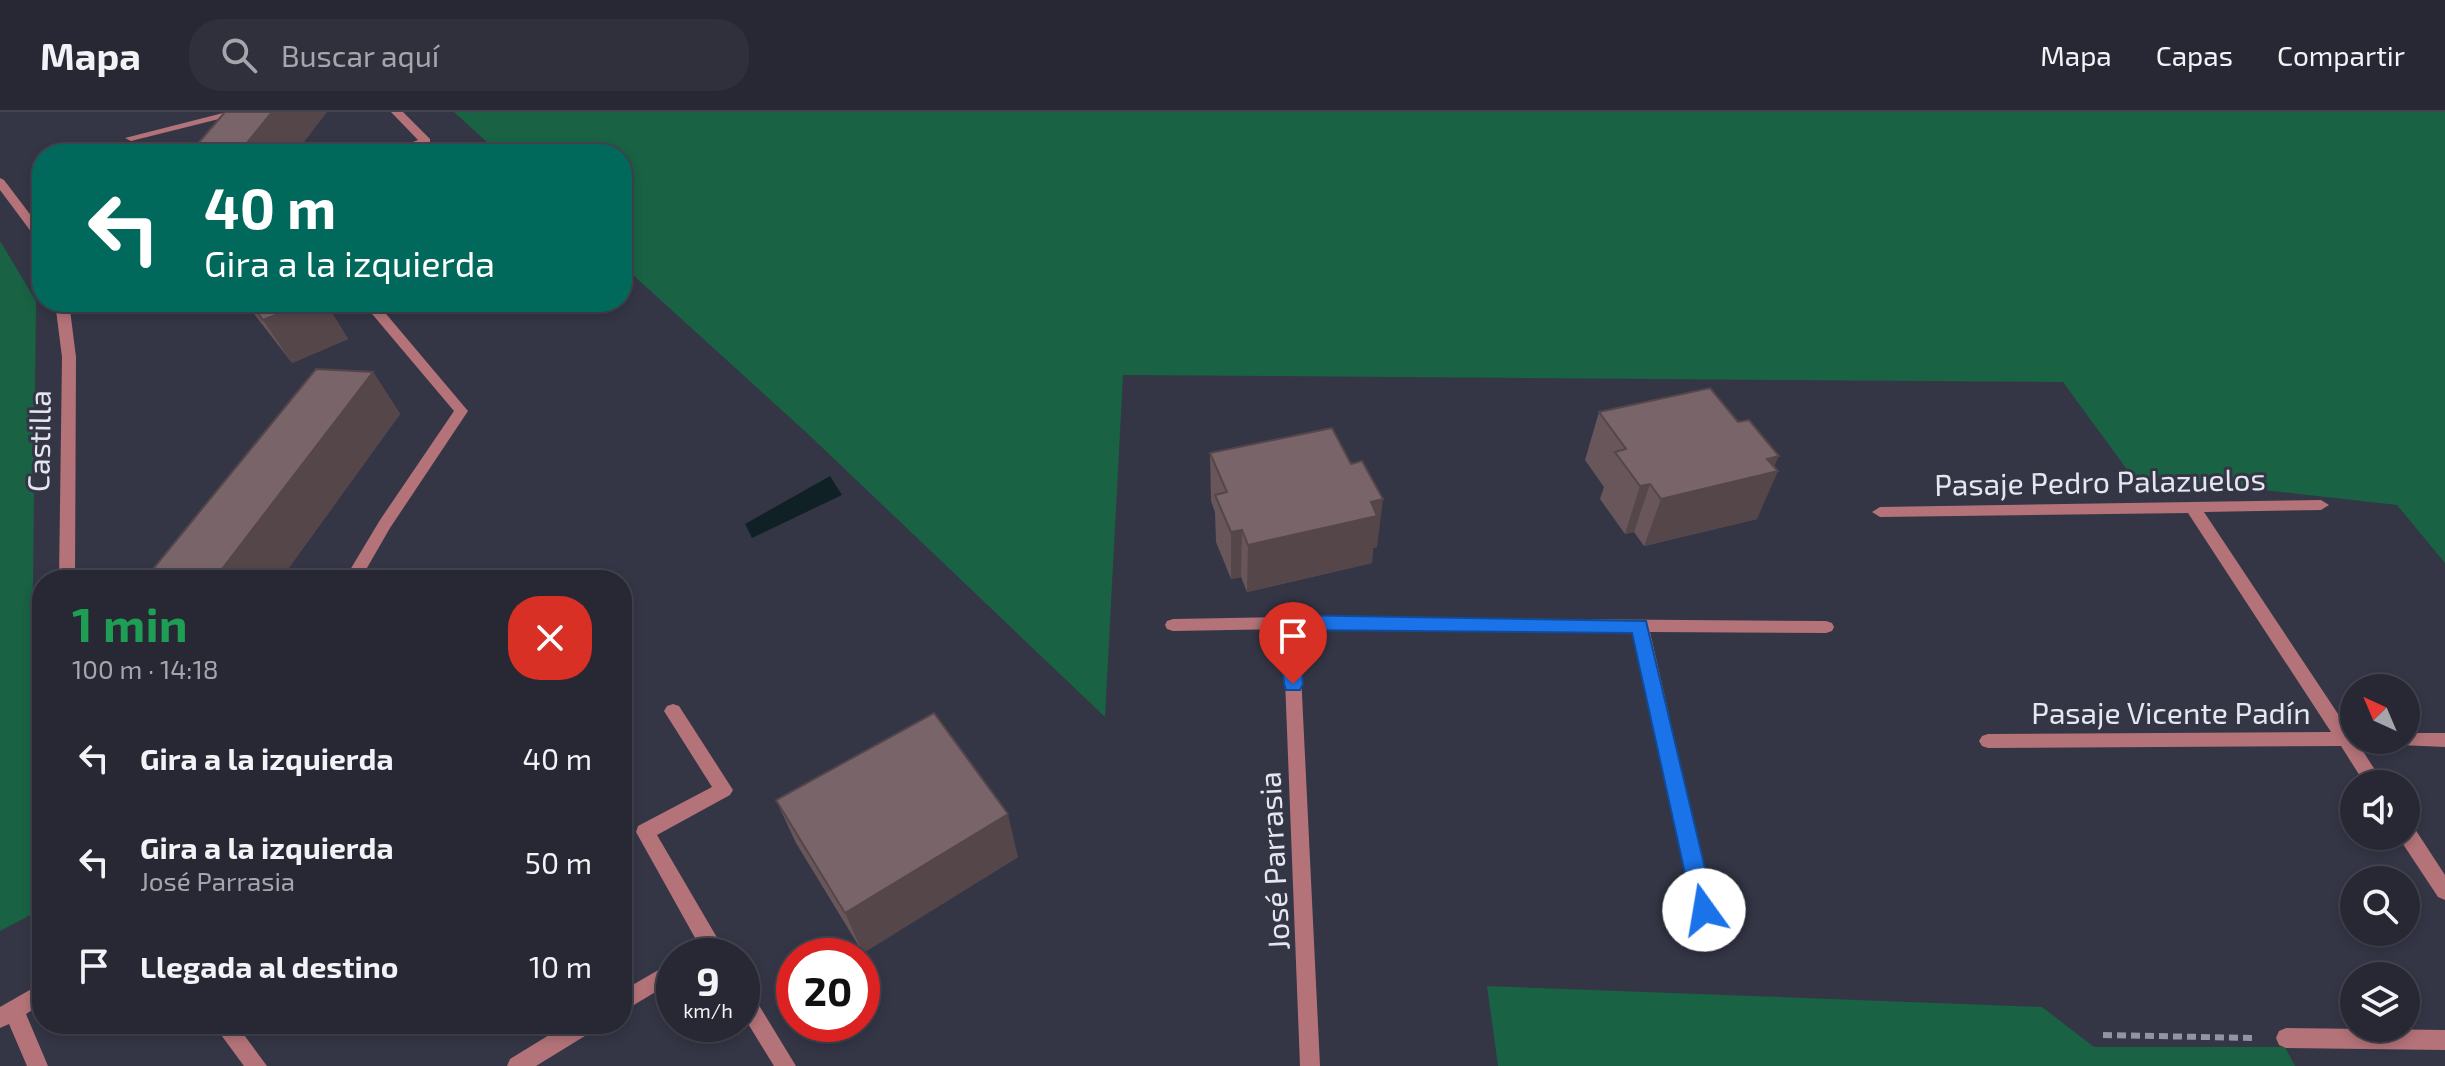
<!DOCTYPE html>
<html lang="es">
<meta charset="utf-8">
<style>
body{margin:0;font-family:"Exo 2",sans-serif;background:#2f303c;color:#f1f3f6;height:100vh;display:flex;flex-direction:column;font-size:30px;white-space:nowrap}
*{box-sizing:border-box;margin:0}
p{font-size:26px;color:#a4a6ac}
.icon{flex:none;width:44px;height:44px;fill:none;stroke:currentColor;stroke-width:2;stroke-linecap:round;stroke-linejoin:round}
.map{position:relative;flex:1;overflow:hidden}
.sheet{position:absolute;left:32px;top:458px;width:600px;height:464px;display:flex;flex-direction:column;background:#272834;border-radius:32px;box-shadow:0 4px 12px #0003,0 0 0 2px #43444f}
.sheet>*{flex:none}
.top-card{position:absolute;left:32px;top:32px;width:600px;height:168px;border-radius:32px;box-shadow:0 4px 12px #0003,0 0 0 2px #43444f;background:#00695c;color:#fff;overflow:hidden}
.needle{width:52px;rotate:316deg}
.buttons{position:absolute;left:2340px;top:562px;display:grid;gap:16px}
.buttons a{display:grid;place-items:center;width:80px;height:80px;border-radius:50%;background:#272834;box-shadow:0 4px 12px #0003,0 0 0 2px #43444f;font-size:40px}
.speed{position:absolute;left:656px;top:826px;display:flex;gap:16px;font-size:40px;font-weight:700;text-align:center}
.speed>*{display:grid;place-content:center;width:104px;height:104px;border-radius:50%;background:#272834;box-shadow:0 4px 12px #0003,0 0 0 2px #43444f;line-height:1}
.speed small{font-size:20px;font-weight:400}
.speed .limit{border:12px solid #d22;background:#fff;color:#111}
.pin{position:absolute;display:grid;place-items:center;width:68px;height:68px;color:#fff;margin:-82px -34px;border-radius:50% 50% 50% 0;rotate:-45deg;box-shadow:0 0 8px #0007}
.pin .icon{rotate:45deg}
.me{position:absolute;width:88px;margin:-44px;rotate:347deg;stroke-linejoin:round;filter:drop-shadow(0 0 6px #0008)}
.turn{display:flex;align-items:center;gap:28px;height:168px;padding:0 40px;font-size:36px}
.turn .icon{width:104px;height:104px;stroke-width:2.5}
.turn b{display:block;font-size:56px;line-height:68px}
.round{display:grid;place-items:center;flex:none;width:84px;height:84px;border-radius:32px;background:#2f303c}
.overview{display:flex;align-items:center;justify-content:space-between;height:136px;padding:0 40px}
h1{font-size:48px;font-weight:700;line-height:60px;color:#1e9e55}
ul{padding:0;list-style:none}
li{display:flex;align-items:center;gap:24px;height:104px;padding:0 40px}
li div{flex:1}
li b{display:block;font-size:30px}
li em{font-style:normal}
header{display:flex;align-items:center;gap:48px;box-sizing:border-box;height:112px;padding:0 40px;background:#272834;border-bottom:2px solid #43444f}
header strong{font-size:38px}
nav{display:flex;gap:44px;margin-inline-start:auto;font-size:28px}
.search{width:560px;height:72px;background:#2f303c;display:flex;align-items:center;gap:20px;box-sizing:border-box;padding:0 28px;border-radius:32px;color:#a4a6ac;font-size:30px}
.map>svg:first-child{display:block}
</style>
<header>
<strong>Mapa</strong>
<div class="search"><svg class="icon" aria-label="search" viewBox="0 0 24 24"><circle cx="10" cy="10" r="6"/><path d="M15 15l6 6"/></svg>Buscar aquí</div>
<nav><a>Mapa</a><a>Capas</a><a>Compartir</a></nav>
</header>
<div class="map">
<svg width="2445" height="954" viewBox="0 0 2445 954">
<rect width="100%" height="100%" fill="#343646"/>
<g fill="#196243">
<polygon points="454,0 2445,0 2445,451 2397,393 2131,363 2063,270 1123,263 1105,605 808,322 622,153 622,42 500,42"/>
<polygon points="0,129 36,189 32,570 42,646 42,797 0,819"/>
<polygon points="1487,874 2042,895 2094,935 2285,935 2295,954 1498,954"/>
</g>
<polygon fill="#0f2125" points="830,364 842,383 752,426 745,412"/>
<g fill="none" stroke-linecap="round" stroke-linejoin="round">
<polyline stroke="#9294a1" stroke-width="6" stroke-dasharray="9 5" stroke-linecap="butt" points="2103,923 2254,926"/>
<g fill="#b47379" fill-rule="evenodd">
<polygon points="227,0 247,0 131,29 125,26"/>
<polygon points="391,0 403,0 430,27 430,31 400,42 383,42 418,28"/>
<polygon points="362,190 376,190 468,299 390,416 360,468 344,468 380,408 454,299"/>
<polygon points="1288,505 1826,509 1832,511 1834,515 1832,519 1826,521 1650,520 1720,824 1717,830 1710,833 1703,830 1700,824 1633,520 1297,517 1300,541 1298,546 1286,546 1281,517 1173,519 1167,517 1165,513 1167,509 1173,507"/>
<polygon points="673,592 679,594 733,678 730,683 657,723 719,829 722,836 716,844 688,844 691,837 699,833 636,720 638,714 712,675 664,599 667,594"/>
<polygon points="674,849 674,869 622,900 622,879"/>
<polygon points="42,871 42,892 26,902 48,954 27,954 9,912 0,916 0,895"/>
<polygon points="742,874 749,877 796,954 774,954 742,902"/>
<polygon points="567,912 596,912 593,919 536,954 507,954 510,947"/>
</g>
<g fill="#b47379" fill-rule="evenodd">
<polygon points="0,66 4,68 42,118 42,130 38,129 0,78"/>
<polygon points="55,190 69,190 76,245 75,468 59,468 62,245"/>
<polygon points="2321,388 2329,393 2321,398 2204,400 2350,620 2354,620 2354,628 2362,628 2359,633 2384,672 2365,672 2341,634 1988,636 1982,634 1979,629 1982,624 1988,622 2331,620 2188,401 1880,405 1872,400 1880,395"/>
<polygon points="1292,534 1298,536 1300,541 1320,954 1300,954 1284,541 1286,536"/>
<polygon points="2406,621 2445,621 2445,635 2400,633 2397,628 2406,628"/>
<polygon points="2406,712 2413,714 2445,763 2445,788 2438,785 2399,726 2406,724"/>
<polygon points="213,912 236,912 267,954 244,954"/>
<polygon points="2286,916 2445,918 2445,938 2286,936 2279,933 2276,926 2279,919"/>
</g>
</g>
<g fill="#68565b">
<polygon points="245,190 325,190 348,227 292,251"/>
<polygon points="373,260 400,302 280,468 163,468 153,457"/>
<polygon points="1599,300 1774,355 1757,407 1644,434 1634,420 1625,422 1600,387 1604,375 1585,348"/>
<polygon points="1210,341 1377,435 1373,436 1372,451 1247,480 1241,465 1231,467 1216,430 1215,400 1211,389"/>
<polygon points="776,688 1018,745 863,841 796,731"/>
</g>
<g fill="#55464a">
<polygon points="272,0 327,0 295,42 238,42"/>
<polygon points="308,190 325,190 348,227 292,251 263,208"/>
<polygon points="373,260 400,302 280,468 225,468 219,461"/>
<polygon points="1779,344 1771,361 1778,359 1757,407 1644,434 1661,387 1767,347"/>
<polygon points="1650,372 1634,420 1625,422 1640,374"/>
<polygon points="1383,387 1377,435 1373,436 1372,451 1247,480 1248,433"/>
<polygon points="1242,418 1241,465 1231,467 1231,420"/>
<polygon points="1008,702 1018,745 863,841 845,801"/>
</g>
<g fill="#79646a" stroke="#55464a" stroke-width="2">
<polygon points="225,0 272,0 238,42 189,42"/>
<polygon points="249,190 308,190 263,208"/>
<polygon points="316,257 373,260 219,461 153,457"/>
<polygon points="1710,276 1738,310 1749,308 1779,344 1767,347 1778,359 1661,387 1650,372 1640,374 1615,340 1626,337 1599,300"/>
<polygon points="1332,316 1351,352 1362,349 1383,387 1371,390 1377,404 1248,433 1242,418 1231,420 1215,383 1227,380 1210,341"/>
<polygon points="934,601 1008,702 845,801 776,688"/>
</g>
<polygon fill="#1a73e8" stroke="#114b97" stroke-width="2" points="1288,503 1646,509 1715,798 1712,806 1704,808 1696,806 1693,798 1632,521 1298,518 1303,572 1300,578 1286,578 1284,572 1279,511"/>
<g text-anchor="middle" dominant-baseline="central" stroke-width="6" stroke-linejoin="round" paint-order="stroke">
<g font-size="30" fill="#e4e6f0" stroke="#343646">
<text transform="translate(38 329) rotate(-89)">Castilla</text>
<text transform="translate(2100 369) rotate(-1)">Pasaje Pedro Palazuelos</text>
<text x="2171" y="600">Pasaje Vicente Padín</text>
<text transform="translate(1273 749) rotate(-93)">José Parrasia</text>
</g>
</g>
</svg>
<div class="buttons">
<a><svg class="needle" viewBox="-14 -14 28 28"><path d="M0-13l5 13h-10z" fill="#e53935"/><path d="M0 13l5-13h-10z" fill="#a4a6ac"/></svg></a>
<a><svg class="icon" aria-label="sound" viewBox="0 0 24 24"><path d="M4 9h4l5-4v14l-5-4H4zM17 9q2 3 0 6"/></svg></a>
<a><svg class="icon" aria-label="search" viewBox="0 0 24 24"><circle cx="10" cy="10" r="6"/><path d="M15 15l6 6"/></svg></a>
<a><svg class="icon" aria-label="layers" viewBox="0 0 24 24"><path d="M12 4l9 5-9 5-9-5zM3 14l9 5 9-5"/></svg></a>
</div>
<div class="speed"><div>9<small>km/h</small></div><div class="limit">20</div></div>
<div class="pin" style="left:1293px;top:572px;background:#d93025"><svg class="icon" aria-label="arrive" viewBox="0 0 24 24"><path d="M6 21V4h12l-3 4 3 4H6"/></svg></div>
<svg class="me" style="left:1704px;top:798px" viewBox="-20 -20 40 40"><circle r="19" fill="#fff"/><path d="M0-13L10 11 0 6-10 11z" fill="#1a73e8"/></svg>
<div class="top-card">
<div class="turn"><svg class="icon" aria-label="left" viewBox="0 0 24 24"><path d="M17 20v-9H6M10 6l-5 5 5 5"/></svg><div><b>40 m</b>Gira a la izquierda</div></div>
</div>
<section class="sheet">
<div class="overview"><div><h1>1 min</h1><p>100 m · 14:18</p></div><a class="round" style="background:#d93025;color:#fff"><svg class="icon" aria-label="close" viewBox="0 0 24 24"><path d="M6 6l12 12M18 6L6 18"/></svg></a></div>
<ul>
<li><svg class="icon" aria-label="left" viewBox="0 0 24 24"><path d="M17 20v-9H6M10 6l-5 5 5 5"/></svg><div><b>Gira a la izquierda</b></div><em>40 m</em></li>
<li><svg class="icon" aria-label="left" viewBox="0 0 24 24"><path d="M17 20v-9H6M10 6l-5 5 5 5"/></svg><div><b>Gira a la izquierda</b><p>José Parrasia</p></div><em>50 m</em></li>
<li><svg class="icon" aria-label="arrive" viewBox="0 0 24 24"><path d="M6 21V4h12l-3 4 3 4H6"/></svg><div><b>Llegada al destino</b></div><em>10 m</em></li>
</ul>
</section>
</div>
